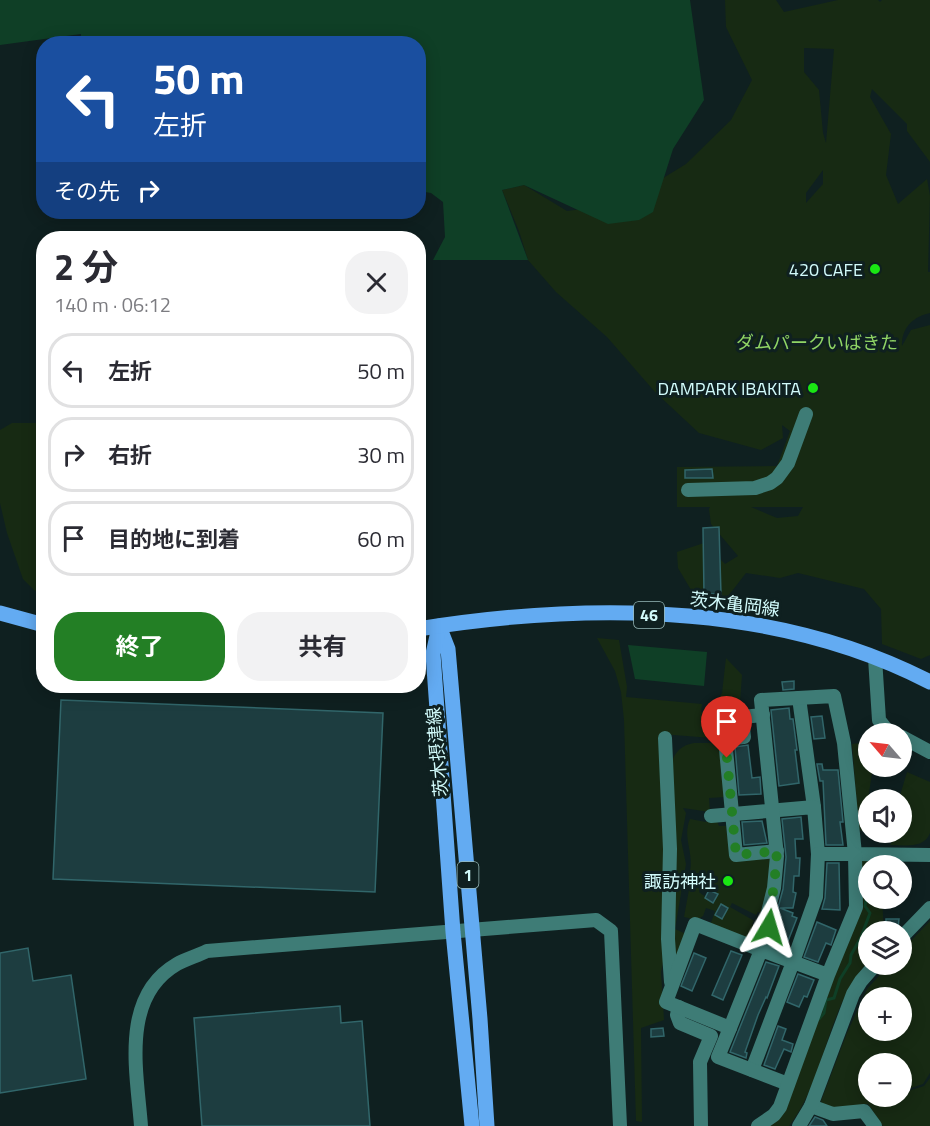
<!DOCTYPE html>
<html lang="ja">
<meta charset="utf-8">
<style>
body{margin:0;font-family:"Titillium Web","Noto Sans JP",sans-serif;background:#f2f2f3;color:#2b2b33;height:100vh;display:flex;flex-direction:column;font-size:22px;white-space:nowrap}
*{box-sizing:border-box;margin:0}
p{font-size:20px;color:#7c7c81}
.icon{flex:none;width:33px;height:33px;fill:none;stroke:currentColor;stroke-width:2;stroke-linecap:round;stroke-linejoin:round}
.map{position:relative;flex:1;overflow:hidden}
.details{position:absolute;left:36px;top:231px;width:390px;height:462px;display:flex;flex-direction:column;background:#fff;border-radius:24px;box-shadow:0 3px 15px #0003}
.details>*{flex:none}
.guide{position:absolute;left:36px;top:36px;width:390px;height:183px;border-radius:24px;box-shadow:0 3px 15px #0003;background:#1a4fa0;color:#fff;overflow:hidden}
.needle{width:39px;rotate:298deg}
.buttons{position:absolute;left:858px;top:723px;display:grid;gap:12px}
.buttons a{display:grid;place-items:center;width:54px;height:54px;border-radius:50%;background:#fff;box-shadow:0 3px 15px #0003;font-size:30px}
.pin{position:absolute;display:grid;place-items:center;width:51px;height:51px;color:#fff;margin:-62px -26px;border-radius:50% 50% 50% 0;rotate:-45deg;box-shadow:0 0 6px #0007}
.pin .icon{rotate:45deg}
.me{position:absolute;width:66px;margin:-33px;rotate:7deg;stroke-linejoin:round;filter:drop-shadow(0 0 4px #0008)}
.turn{display:flex;align-items:center;gap:21px;height:126px;padding:0 18px;font-size:27px}
.turn .icon{width:78px;height:78px;stroke-width:2.5}
.turn b{display:block;font-size:42px;line-height:51px}
.then{display:flex;align-items:center;height:57px;padding:0 18px;background:#0003;gap:12px;font-size:22px}
.round{display:grid;place-items:center;flex:none;width:63px;height:63px;border-radius:24px;background:#f2f2f3}
.headline{display:flex;align-items:center;justify-content:space-between;height:102px;padding:0 18px}
h1{font-size:36px;font-weight:700;line-height:45px}
.button{display:flex;gap:12px;margin-top:auto;padding:12px 18px}
.button a{flex:1;height:69px;border-radius:24px;background:#237f25;color:#fff;font-size:24px;font-weight:700;line-height:69px;text-align:center}
.button a+a{background:#f2f2f3;color:#2b2b33}
ul{padding:0;list-style:none}
li{display:flex;align-items:center;gap:18px;height:75px;margin:0 12px 9px;padding:0 6px;border:3px solid #e1e1e2;border-radius:24px}
li div{flex:1}
li b{display:block;font-size:22px}
li em{font-style:normal}
.map>svg:first-child{display:block}
</style>
<div class="map">
<svg width="930" height="1126" viewBox="0 0 930 1126">
<rect width="100%" height="100%" fill="#0f2020"/>
<g fill="#172a13" fill-rule="evenodd">
<path d="M725,0H776L784,12L838,0H878L880,2L882,0H930V162L907,131V124L872,89L870,97L891,134L886,175L898,204L927,179L930,196L928,272H930V313C914,316 901,328 902,346L911,330L930,325V655L921,659L882,644L881,609L864,589L798,573L780,578L746,573L722,604L697,600L678,568L677,552L704,543L725,564L738,556L711,524L709,509L710,507H677V467L777,466L790,431L782,425L783,438L761,450L699,433L655,392L607,337L556,292L528,260L519,231L502,190L524,185L567,211L621,204L686,164L731,120L752,80L726,27ZM804,48L834,49L826,143L823,133L819,90L804,72ZM823,170V184L806,203V193ZM751,507H803L798,516L777,518Z"/>
<polygon points="12,423 39,423 43,426 43,594 34,590 23,579 7,533 0,503 0,430"/>
<polygon points="597,638 619,640 627,687 626,697 702,704 701,712 709,714 722,693 726,658 742,675 740,702 721,732 712,738 661,734 665,953 661,972 664,1020 641,1028 642,1122 636,1121 624,720 621,692 615,671"/>
<polygon points="868,742 868,766 873,767 863,831 859,830 852,744"/>
<path d="M694,743H719L725,797L709,798L710,812L683,808L686,813L681,840L686,864L675,929L686,934L674,969L671,765C674,752 682,745 694,743Z"/>
<path d="M907,772L930,782V833C924,849 905,845 890,845L895,837L899,839L907,821L902,818V800L899,799Z"/>
<path d="M690,819L706,822L709,820L717,821L719,826H726L727,834H730L733,858L773,856L764,914L758,912L756,915L732,903L730,907L751,919L754,921L752,924L762,929L756,943L710,926L715,911L706,908L703,916L697,920L684,917L690,884L700,876L690,871C694,853 682,837 690,819ZM703,886L717,891L711,901L699,892Z"/>
<path d="M866,859H880L881,865L868,866V898L882,899L884,931L868,932V962C826,1007 827,1077 789,1126H765L860,908L858,864Z"/>
<path d="M930,921V1073L923,1084L902,1091V1064H868V1095L872,1097H893L885,1103L877,1099L886,1105L898,1097L902,1096V1093L924,1086L930,1078V1126H883L868,1104L834,1110L823,1106L821,1101L847,1033L867,989L889,965L902,964V950ZM868,998H902V1030H868Z"/>
</g>
<g fill="#0f3f26">
<polygon points="0,0 690,0 704,100 673,149 653,212 639,220 608,224 524,185 502,190 528,260 433,260 445,237 443,202 431,193 419,191 418,44 80,43 81,34 0,45"/>
<polygon points="628,645 707,652 704,686 635,679"/>
</g>
<g fill="none" stroke-linecap="round" stroke-linejoin="round">
<polyline stroke="#0f3f26" stroke-width="3" points="819,1019 824,1013 826,1000 834,998 840,979 850,963 851,955 861,937 870,913 865,906 867,894 863,883"/>
</g>
<g fill="#1d3d40" stroke="#31666a" stroke-width="1.5">
<polygon points="712,469 713,478 685,478 685,470"/>
<polygon points="719,527 721,594 704,594 703,528"/>
<polygon points="794,681 794,689 783,690 782,682"/>
<polygon points="61,700 383,713 375,892 53,879"/>
<polygon points="789,708 790,719 793,719 797,750 795,750 799,783 779,786 771,710"/>
<polygon points="822,716 825,738 814,739 811,717"/>
<polygon points="748,745 752,778 760,777 761,794 739,795 735,747"/>
<polygon points="817,764 822,764 823,770 838,770 843,822 840,822 843,845 826,845 823,781 820,781"/>
<polygon points="801,817 803,839 795,839 796,858 800,858 799,876 794,876 793,892 796,893 793,908 780,908 793,913 792,916 797,918 788,941 775,936 781,917 776,915 783,889 786,857 782,819"/>
<polygon points="762,821 767,843 744,845 742,822"/>
<polygon points="827,863 839,863 840,910 822,909 825,898"/>
<polygon points="709,890 718,894 713,903 705,898"/>
<polygon points="721,904 728,908 722,919 715,915"/>
<polygon points="886,919 899,919 898,928 886,929"/>
<polygon points="817,922 836,930 831,945 826,943 818,962 804,957"/>
<polygon points="28,948 33,981 71,975 86,1079 0,1093 0,953"/>
<polygon points="731,951 742,955 723,1000 712,995"/>
<polygon points="694,953 706,958 692,991 681,986"/>
<polygon points="766,962 779,966 767,998 766,997 758,1015 745,1052 747,1053 746,1058 730,1052"/>
<polygon points="798,974 814,980 807,997 804,996 799,1007 787,1002"/>
<polygon points="340,1006 341,1023 362,1021 370,1126 202,1126 194,1018"/>
<polygon points="778,1026 786,1029 782,1040 793,1044 791,1052 784,1049 775,1069 764,1065"/>
<polygon points="663,1028 664,1036 651,1037 651,1029"/>
<polygon points="815,1117 823,1120 827,1126 809,1126"/>
</g>
<g fill="none" stroke-linecap="round" stroke-linejoin="round">
<g stroke="#3e7c76" stroke-width="14">
<polyline points="688,490 755,488 770,483 777,478 788,463 806,414"/>
<polyline points="875,658 879,720 886,729 895,734"/>
<polyline points="799,698 814,807"/>
<polyline points="763,715 742,717 744,737 725,739 736,855 777,851"/>
<polyline points="902,737 930,752"/>
<polyline points="665,738 670,849 668,939 671,982"/>
<polyline points="711,816 814,807 818,854"/>
<polyline points="902,937 930,908"/>
<polyline points="679,1007 677,1015 680,1023 711,1036 700,1062 701,1126"/>
<polyline points="730,1028 761,950 793,962 752,1070"/>
<polyline points="788,1084 718,1057 730,1028 666,1002 695,924 761,950 769,927 767,916 774,888 777,856 761,700 834,696 844,743 855,854 930,855"/>
<polyline points="811,1106 833,1114 864,1111 875,1126"/>
<path d="M141,1126C137,1072 120,997 177,964C186,959 197,956 207,951L596,920L611,931L620,1126"/>
<polyline points="758,1126 774,1115 780,1107 828,975 856,907 855,854 818,854 816,897 793,962 828,975"/>
<polyline points="799,1126 811,1106 853,994 861,981 876,964"/>
</g>
<g stroke="#63abf2" stroke-width="15">
<polyline points="0,613 44,625"/>
<polyline points="439,626 448,649 480,1019 487,1126"/>
<polyline points="439,627 433,654 453,932 472,1126"/>
<path d="M418,629C587,602 775,602 930,682"/>
</g>
</g>
<g fill="none" stroke-linecap="round" stroke-linejoin="round">
<polyline stroke="#237f25" stroke-width="10" stroke-dasharray="0 18" points="727,758 736,855 777,851 774,888 767,916 769,927"/>
</g>
<g fill="#1ae613" stroke="#0f2020" stroke-width="2">
<circle cx="875" cy="269" r="6"/>
<circle cx="813" cy="388" r="6"/>
<circle cx="728" cy="881" r="6"/>
</g>
<g text-anchor="middle" dominant-baseline="central" stroke-width="6" stroke-linejoin="round" paint-order="stroke">
<g fill="#0f2020" stroke="#98b9b9" stroke-width="1.5">
<rect x="634" y="602" width="30" height="26" rx="4.5"/>
<rect x="457.5" y="862" width="21" height="26" rx="4.5"/>
</g>
<g font-size="16" font-weight="bold" fill="#d2fbfb">
<text x="649" y="615">46</text>
<text x="468" y="875">1</text>
</g>
<g font-size="18" fill="#d2fbfb" stroke="#0f2020" text-anchor="end">
<text x="863" y="269">420 CAFE</text>
<text x="801" y="388">DAMPARK IBAKITA</text>
<text x="716" y="881">諏訪神社</text>
</g>
<g font-size="18" fill="#90d565" stroke="#0f2020">
<text x="817" y="342">ダムパークいばきた</text>
</g>
<g font-size="18" fill="#d2fbfb" stroke="#0f2020">
<text transform="translate(735 604) rotate(7)">茨木亀岡線</text>
<text transform="translate(437 752) rotate(-95)">茨木摂津線</text>
</g>
</g>
</svg>
<div class="buttons">
<a><svg class="needle" viewBox="-14 -14 28 28"><path d="M0-13l5 13h-10z" fill="#e53935"/><path d="M0 13l5-13h-10z" fill="#7c7c81"/></svg></a>
<a><svg class="icon" aria-label="sound" viewBox="0 0 24 24"><path d="M4 9h4l5-4v14l-5-4H4zM17 9q2 3 0 6"/></svg></a>
<a><svg class="icon" aria-label="search" viewBox="0 0 24 24"><circle cx="10" cy="10" r="6"/><path d="M15 15l6 6"/></svg></a>
<a><svg class="icon" aria-label="layers" viewBox="0 0 24 24"><path d="M12 4l9 5-9 5-9-5zM3 14l9 5 9-5"/></svg></a>
<a>+</a>
<a>−</a>
</div>
<div class="pin" style="left:727px;top:758px;background:#d93025"><svg class="icon" aria-label="arrive" viewBox="0 0 24 24"><path d="M6 21V4h12l-3 4 3 4H6"/></svg></div>
<svg class="me" style="left:769px;top:927px" viewBox="-20 -20 40 40"><path d="M0-17L14 15 0 8-14 15z" fill="#237f25" stroke="#fff" stroke-width="4"/></svg>
<div class="guide">
<div class="turn"><svg class="icon" aria-label="left" viewBox="0 0 24 24"><path d="M17 20v-9H6M10 6l-5 5 5 5"/></svg><div><b>50 m</b>左折</div></div>
<div class="then">その先<svg class="icon" aria-label="right" viewBox="0 0 24 24"><path d="M7 20v-9h11M14 6l5 5-5 5"/></svg></div>
</div>
<section class="details">
<div class="headline"><div><h1>2 分</h1><p>140 m · 06:12</p></div><a class="round"><svg class="icon" aria-label="close" viewBox="0 0 24 24"><path d="M6 6l12 12M18 6L6 18"/></svg></a></div>
<ul>
<li><svg class="icon" aria-label="left" viewBox="0 0 24 24"><path d="M17 20v-9H6M10 6l-5 5 5 5"/></svg><div><b>左折</b></div><em>50 m</em></li>
<li><svg class="icon" aria-label="right" viewBox="0 0 24 24"><path d="M7 20v-9h11M14 6l5 5-5 5"/></svg><div><b>右折</b></div><em>30 m</em></li>
<li><svg class="icon" aria-label="arrive" viewBox="0 0 24 24"><path d="M6 21V4h12l-3 4 3 4H6"/></svg><div><b>目的地に到着</b></div><em>60 m</em></li>
</ul>
<div class="button"><a>終了</a><a>共有</a></div>
</section>
</div>
